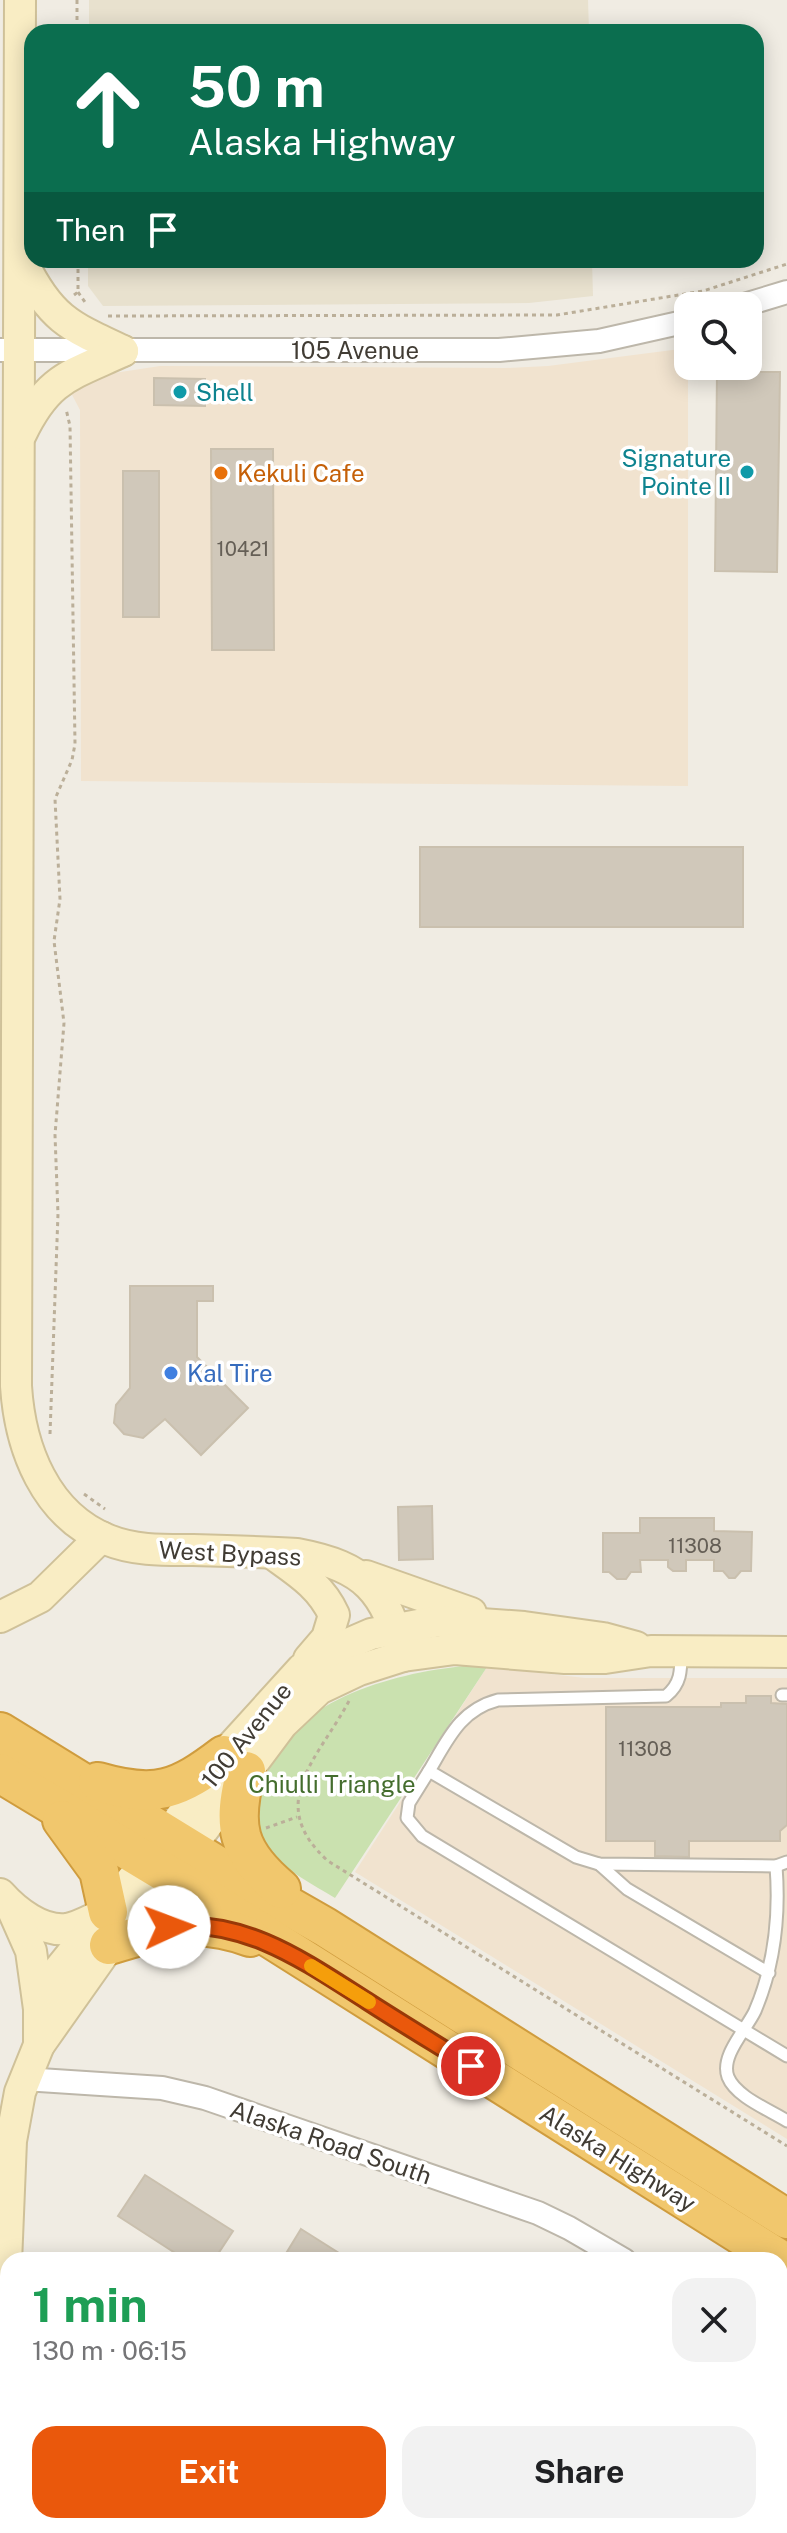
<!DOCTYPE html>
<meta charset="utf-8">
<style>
body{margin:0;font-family:"Public Sans",sans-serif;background:#f2f2f2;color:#202124;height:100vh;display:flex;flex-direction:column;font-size:30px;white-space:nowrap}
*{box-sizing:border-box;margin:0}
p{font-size:26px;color:#757577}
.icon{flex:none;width:44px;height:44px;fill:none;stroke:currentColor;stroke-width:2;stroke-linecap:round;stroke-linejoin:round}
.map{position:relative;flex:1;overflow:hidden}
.details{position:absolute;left:0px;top:2252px;width:788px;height:282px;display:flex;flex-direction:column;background:#fff;border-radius:24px 24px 0 0;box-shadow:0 4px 20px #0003}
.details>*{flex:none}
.top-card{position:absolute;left:24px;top:24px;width:740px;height:244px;border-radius:24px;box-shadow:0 4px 20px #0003;background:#0b6e4f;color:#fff;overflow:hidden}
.buttons{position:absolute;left:674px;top:292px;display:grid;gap:16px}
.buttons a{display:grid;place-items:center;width:88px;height:88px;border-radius:16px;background:#fff;box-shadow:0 4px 20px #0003;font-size:40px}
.pin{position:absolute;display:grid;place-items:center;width:68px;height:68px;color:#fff;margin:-34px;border:4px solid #fff;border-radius:50%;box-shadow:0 2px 8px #0007}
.me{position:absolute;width:88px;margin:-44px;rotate:88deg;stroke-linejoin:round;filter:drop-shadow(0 0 6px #0008)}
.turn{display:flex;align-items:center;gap:28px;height:168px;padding:0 32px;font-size:36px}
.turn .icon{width:104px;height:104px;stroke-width:2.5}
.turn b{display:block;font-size:56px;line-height:68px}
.then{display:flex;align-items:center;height:76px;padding:0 32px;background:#0003;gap:16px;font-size:30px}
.round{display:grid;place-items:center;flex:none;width:84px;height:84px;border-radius:24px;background:#f2f2f2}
.headline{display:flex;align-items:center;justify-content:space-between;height:136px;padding:0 32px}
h1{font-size:48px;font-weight:700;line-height:60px;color:#1e9e55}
.action{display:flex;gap:16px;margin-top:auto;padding:16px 32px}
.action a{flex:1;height:92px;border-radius:24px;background:#ea580c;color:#fff;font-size:32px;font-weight:700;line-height:92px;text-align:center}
.action a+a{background:#f2f2f2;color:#202124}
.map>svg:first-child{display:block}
</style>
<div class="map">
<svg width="787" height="2533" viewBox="0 0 787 2533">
<rect width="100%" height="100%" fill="#f0ece3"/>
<g fill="#f1e3cf">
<polygon points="688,348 688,786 81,781 80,410 70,391 101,375 160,366 506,368 548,366"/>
<polygon points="487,1667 585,1678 787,1678 787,2139 355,1872"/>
</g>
<g fill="#e8e1ce">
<polygon points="89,0 588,0 589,32 89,32"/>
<polygon points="88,260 592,260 593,296 529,303 103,306 88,286"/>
</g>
<path fill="#cae1af" d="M464,1666L487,1667L335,1898C312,1884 288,1872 270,1852C258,1839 256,1816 258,1800C270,1706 385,1674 464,1666Z"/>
<g fill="#d0c8ba" stroke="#cac0ae" stroke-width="2">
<polygon points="717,372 780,372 777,572 715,571"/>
<polygon points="154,378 205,379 205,406 154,405"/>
<polygon points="211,449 273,449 274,650 212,650"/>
<rect x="123" y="471" width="36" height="146"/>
<rect x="420" y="847" width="323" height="80"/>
<polygon points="130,1286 213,1286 213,1301 197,1301 197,1357 248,1408 201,1455 165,1419 143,1438 124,1434 114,1423 116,1405 130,1388"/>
<polygon points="432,1506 433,1559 399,1560 398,1507"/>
<polygon points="640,1518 714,1518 714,1531 752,1532 751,1571 741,1571 735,1578 729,1578 723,1571 714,1571 714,1560 686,1560 686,1571 673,1571 668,1567 668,1560 640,1560 641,1572 631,1572 626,1579 617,1579 609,1572 603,1572 603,1533 640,1533"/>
<polygon points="746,1696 771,1696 771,1703 787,1704 787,1825 780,1831 780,1841 689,1841 689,1857 655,1856 655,1841 606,1841 606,1707 721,1707 721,1703 746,1703"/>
<polygon points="145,2175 233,2231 214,2260 186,2260 118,2216"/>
<polygon points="301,2229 350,2260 282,2260"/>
</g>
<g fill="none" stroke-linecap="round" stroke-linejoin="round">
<defs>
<g id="lane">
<path d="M681,1652C681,1671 681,1684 666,1696L498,1700C460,1710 448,1739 429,1771L576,1857L599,1864L776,1866L787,1862"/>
<polyline points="782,1695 787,1695"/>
<polyline points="429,1771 409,1803 407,1818 422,1836 787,2056"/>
<polyline points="599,1864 627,1889 769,1973"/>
<path d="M776,1866C780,1917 775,1964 755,2011C746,2030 720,2056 728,2077C736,2097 770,2110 787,2121"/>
</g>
<g id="street">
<polyline points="741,306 787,292"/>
<polyline points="0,350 499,350 599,341 688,321"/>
<polyline points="24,2079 162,2088 205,2098 538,2213 569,2228 624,2260"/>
<polyline points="780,2354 787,2359"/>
</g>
<g id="secondary">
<path d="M20,0L16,1386C20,1448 45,1515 108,1540C135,1551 165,1550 193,1550C228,1551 263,1552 297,1554C366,1567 385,1590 403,1656"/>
<path d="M23,263C50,318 69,326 123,351"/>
<path d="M21,434C48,378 69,376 123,351"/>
<path d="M273,1554C298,1572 321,1586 334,1615L327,1638L309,1659"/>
<polyline points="366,1576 471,1613"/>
<polyline points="0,1617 40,1597 101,1537"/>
<path d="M0,1894C16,1912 42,1932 67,1929C79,1927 92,1919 104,1914"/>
<polyline points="12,1908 31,1951 39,2009"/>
<polyline points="39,2045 39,2009 58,1971 169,1834 224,1755 302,1669 334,1650 371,1634 439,1621 524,1627 603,1638 636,1647"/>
<polyline points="8,2316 5,2287 11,2141 20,2092 39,2045 123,1926 203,1830 282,1724 319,1689 359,1670 403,1656 455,1649 565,1658 605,1658 651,1651 787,1652"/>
<polyline points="14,2526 15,2533"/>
</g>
<g id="highway">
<polyline points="0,1732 213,1863 325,1927 787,2219"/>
<path d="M246,1771C231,1826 237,1852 281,1889"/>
<polyline points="0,1773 189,1887 787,2264"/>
<path d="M98,1782C156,1799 178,1790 224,1755"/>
<polyline points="62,1820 99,1871 108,1912"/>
<path d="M109,1945C163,1929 195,1917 250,1937"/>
</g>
</defs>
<use href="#lane" stroke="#bdb7aa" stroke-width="15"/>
<use href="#street" stroke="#bdb7aa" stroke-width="26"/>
<use href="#secondary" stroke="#cfc199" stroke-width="34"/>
<use href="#highway" stroke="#cf9c3e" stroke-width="42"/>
<g stroke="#bbaf99" stroke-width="3" stroke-dasharray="4 4" stroke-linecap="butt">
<polyline points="77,0 77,32"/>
<polyline points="78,292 87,305"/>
<polyline points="74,295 78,292 78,260"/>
<polyline points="108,316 557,315 703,291 787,264"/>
<polyline points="50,1434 58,1214 55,1135 64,1023 54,941 60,899 55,799 72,760 75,744 70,426 66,409"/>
<polyline points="84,1494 105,1509"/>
<path d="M349,1701C318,1759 264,1803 328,1861L787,2146"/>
<polyline points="266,1828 297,1817"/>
</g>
<use href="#lane" stroke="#fff" stroke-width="11"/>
<use href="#street" stroke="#fff" stroke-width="22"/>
<use href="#secondary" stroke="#f9edc4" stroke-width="30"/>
<use href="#highway" stroke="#f1c76d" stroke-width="38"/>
</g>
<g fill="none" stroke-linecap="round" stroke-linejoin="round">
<defs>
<path id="route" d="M169,1927C244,1917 307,1963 367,2001C401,2023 436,2044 471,2066"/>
</defs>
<use href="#route" stroke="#983908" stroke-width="20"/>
<use href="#route" stroke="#ea580c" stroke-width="14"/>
<polyline stroke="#f59e0b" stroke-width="14" points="311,1966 369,2002"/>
</g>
<g fill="#0f9aa8" stroke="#fff" stroke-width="3">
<circle cx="180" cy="392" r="8"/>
<circle cx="747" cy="472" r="8"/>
</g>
<circle fill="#e8710a" stroke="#fff" stroke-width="3" cx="221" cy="473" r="8"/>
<circle fill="#3f7fe0" stroke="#fff" stroke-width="3" cx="171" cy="1373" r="8"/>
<g text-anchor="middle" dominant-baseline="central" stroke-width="7" stroke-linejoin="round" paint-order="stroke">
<g font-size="20" fill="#655f56">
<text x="243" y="549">10421</text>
<text x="695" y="1546">11308</text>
<text x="645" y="1749">11308</text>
</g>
<g font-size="24" fill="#413c34" stroke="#fff">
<text x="355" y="350">105 Avenue</text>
<text transform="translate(230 1553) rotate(3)">West Bypass</text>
<text transform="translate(246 1735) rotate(-51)">100 Avenue</text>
<text transform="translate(331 2142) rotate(19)">Alaska Road South</text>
<text transform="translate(618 2158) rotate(32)">Alaska Highway</text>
</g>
<g font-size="24" fill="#0d838f" stroke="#fff" text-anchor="start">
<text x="196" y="392">Shell</text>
<text x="731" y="458" text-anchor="end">Signature<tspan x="731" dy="28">Pointe II</tspan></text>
</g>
<g font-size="24" fill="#c56008" stroke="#fff" text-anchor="start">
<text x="237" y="473">Kekuli Cafe</text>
</g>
<g font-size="24" fill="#366cbe" stroke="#fff" text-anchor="start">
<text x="187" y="1373">Kal Tire</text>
</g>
<g font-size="24" fill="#446d2d" stroke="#fff">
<text x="332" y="1784">Chiulli Triangle</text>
</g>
</g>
</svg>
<div class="buttons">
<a><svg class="icon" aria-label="search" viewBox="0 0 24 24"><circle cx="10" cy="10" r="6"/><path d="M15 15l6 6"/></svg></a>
</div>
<div class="pin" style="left:471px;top:2066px;background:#d93025"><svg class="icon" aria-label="arrive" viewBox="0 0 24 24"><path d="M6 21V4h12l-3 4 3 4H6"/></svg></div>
<svg class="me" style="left:169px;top:1927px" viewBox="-20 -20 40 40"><circle r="19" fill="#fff"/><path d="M0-13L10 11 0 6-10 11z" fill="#ea580c"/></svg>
<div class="top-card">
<div class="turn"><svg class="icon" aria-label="ahead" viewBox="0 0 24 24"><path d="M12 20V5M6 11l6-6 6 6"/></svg><div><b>50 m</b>Alaska Highway</div></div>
<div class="then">Then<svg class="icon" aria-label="arrive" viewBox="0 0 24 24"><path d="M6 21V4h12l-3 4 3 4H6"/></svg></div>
</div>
<section class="details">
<div class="headline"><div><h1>1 min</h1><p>130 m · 06:15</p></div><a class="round"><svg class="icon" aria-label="close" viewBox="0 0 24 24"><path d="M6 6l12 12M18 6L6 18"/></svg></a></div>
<div class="action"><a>Exit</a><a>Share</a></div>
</section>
</div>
